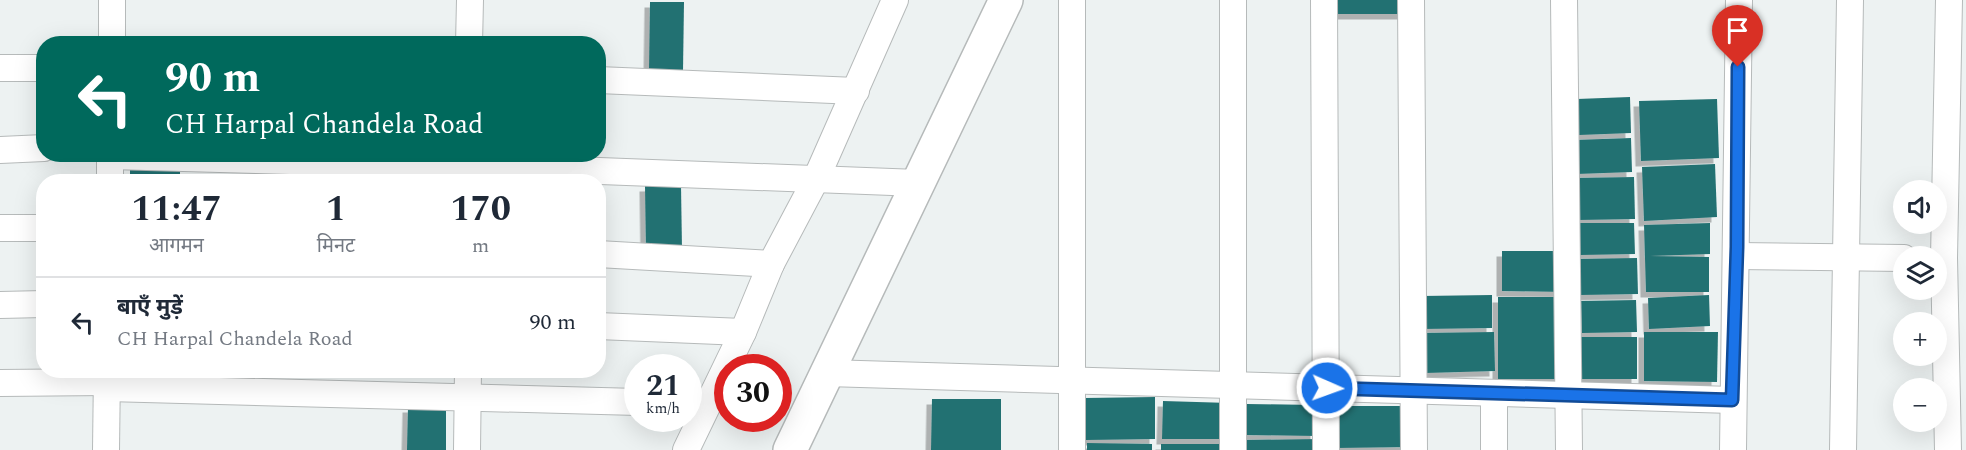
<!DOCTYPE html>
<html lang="hi">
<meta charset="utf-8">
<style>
body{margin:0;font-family:Spectral,"Noto Sans Devanagari",serif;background:#f6f6f7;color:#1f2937;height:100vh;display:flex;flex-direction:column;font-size:22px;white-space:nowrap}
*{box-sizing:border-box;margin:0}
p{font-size:20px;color:#747a83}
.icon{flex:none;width:33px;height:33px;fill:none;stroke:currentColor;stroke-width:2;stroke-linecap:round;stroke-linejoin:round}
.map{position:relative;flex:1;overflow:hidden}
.details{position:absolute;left:36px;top:174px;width:570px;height:204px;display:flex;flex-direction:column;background:#fff;border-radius:24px;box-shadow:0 6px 24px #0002}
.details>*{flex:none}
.guide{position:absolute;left:36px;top:36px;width:570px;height:126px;border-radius:24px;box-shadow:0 6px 24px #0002;background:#00695c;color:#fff;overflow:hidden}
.buttons{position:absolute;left:1893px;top:180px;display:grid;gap:12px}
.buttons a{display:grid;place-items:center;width:54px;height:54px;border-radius:50%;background:#fff;box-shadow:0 6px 24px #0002;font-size:30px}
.speed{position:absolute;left:624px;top:354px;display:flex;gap:12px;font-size:30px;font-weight:700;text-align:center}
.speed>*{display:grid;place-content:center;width:78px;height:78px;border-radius:50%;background:#fff;box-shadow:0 6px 24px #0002;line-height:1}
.speed small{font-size:15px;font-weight:400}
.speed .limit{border:9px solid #d22;background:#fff;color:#111}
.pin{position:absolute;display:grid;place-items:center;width:51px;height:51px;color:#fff;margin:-62px -26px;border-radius:50% 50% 50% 0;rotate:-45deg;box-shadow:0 0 6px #0007}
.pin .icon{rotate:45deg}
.me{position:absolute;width:66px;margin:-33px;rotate:92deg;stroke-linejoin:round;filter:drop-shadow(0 0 4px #0008)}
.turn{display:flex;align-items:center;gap:21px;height:126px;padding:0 30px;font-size:27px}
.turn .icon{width:78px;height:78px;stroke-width:2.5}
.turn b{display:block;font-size:42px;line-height:51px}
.eta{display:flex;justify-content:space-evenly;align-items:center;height:102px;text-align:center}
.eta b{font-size:36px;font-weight:700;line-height:42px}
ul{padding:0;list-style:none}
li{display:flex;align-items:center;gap:18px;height:90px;padding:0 30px;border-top:2px solid #e0e1e3}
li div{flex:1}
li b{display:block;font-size:22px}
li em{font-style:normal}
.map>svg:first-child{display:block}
</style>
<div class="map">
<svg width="1966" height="450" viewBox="0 0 1966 450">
<defs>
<filter id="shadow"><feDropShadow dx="-5.5" dy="5.5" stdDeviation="0" flood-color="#0004"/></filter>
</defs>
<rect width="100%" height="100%" fill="#edf2f2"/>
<g fill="#247172" filter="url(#shadow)">
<rect x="1335" y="0" width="74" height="14"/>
<polygon points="650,2 684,2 683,71 649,70"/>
<polygon points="1630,97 1631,133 1579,135 1577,99"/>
<polygon points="1717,99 1719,158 1641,161 1639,101"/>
<polygon points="1631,138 1632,172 1576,174 1574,140"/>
<polygon points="1715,164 1717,217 1644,221 1642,167"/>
<polygon points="130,169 180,170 180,182 130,182"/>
<polygon points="1634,177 1635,219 1578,220 1577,178"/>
<polygon points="598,180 602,180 603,247 598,247"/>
<polygon points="681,185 682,250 646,251 645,186"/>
<polygon points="1579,223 1634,223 1635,254 1580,255"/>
<polygon points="1710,223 1710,254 1650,256 1709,257 1709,292 1646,292 1644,225"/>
<polygon points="1502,251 1567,251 1567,292 1502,291"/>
<polygon points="1637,258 1638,294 1580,295 1579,259"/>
<polygon points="1492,295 1492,328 1422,329 1422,296"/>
<polygon points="1709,295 1710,326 1649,329 1648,298"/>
<rect x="1498" y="297" width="65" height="82"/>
<polygon points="1636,300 1637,332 1582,333 1581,301"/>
<polygon points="1494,332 1495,371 1425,373 1424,333"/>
<polygon points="1644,332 1718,332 1717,382 1644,381"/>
<rect x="1581" y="337" width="56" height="42"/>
<rect x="131" y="370" width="48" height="6"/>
<polygon points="1155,397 1155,439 1086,440 1085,398"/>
<polygon points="932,399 1001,399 1001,450 931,450"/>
<polygon points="1163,401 1230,403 1229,439 1162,439"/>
<polygon points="1247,404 1316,405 1316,436 1246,435"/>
<polygon points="1336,406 1408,406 1408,447 1336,448"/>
<polygon points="408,407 446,407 446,450 407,450"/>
<polygon points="1318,439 1318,450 1244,450 1244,440"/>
<polygon points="1087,443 1152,444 1152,450 1087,450"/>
<rect x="1161" y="444" width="66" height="6"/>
</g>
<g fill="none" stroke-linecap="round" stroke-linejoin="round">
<defs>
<g id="minor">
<polyline points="1072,0 1072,450"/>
<polyline points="1324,0 1326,450"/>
<polyline points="1411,0 1414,450"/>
<polyline points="1564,0 1569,450"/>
<polyline points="112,44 112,0"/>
<polyline points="469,44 470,0"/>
<polyline points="0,68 44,68"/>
<polyline points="598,80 856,91"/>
<polyline points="0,150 44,148"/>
<polyline points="110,156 469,166 918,183"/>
<polyline points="110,182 110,154"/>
<polyline points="0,228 44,228"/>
<polyline points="598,254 771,264"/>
<polyline points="1737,256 1904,258"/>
<polyline points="0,305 44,304"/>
<polyline points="598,326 743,332"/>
<polyline points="827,373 1732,400"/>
<polyline points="0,383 107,382"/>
<polyline points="107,388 638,402"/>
<polyline points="106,450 107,371"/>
<polyline points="467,450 468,370"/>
<polyline points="686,450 743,332 771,264 816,179 895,0"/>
<polyline points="1233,450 1233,0"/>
<polyline points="1494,450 1494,393"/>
<polyline points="1733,450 1739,0"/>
<polyline points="1843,450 1850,0"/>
<polyline points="1948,450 1944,258 1949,0"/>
</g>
<polyline id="tertiary" points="790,450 1006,0"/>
</defs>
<use href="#minor" stroke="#b6baba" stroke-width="28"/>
<use href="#tertiary" stroke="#b6baba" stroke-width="36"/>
<use href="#minor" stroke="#fff" stroke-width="26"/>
<use href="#tertiary" stroke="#fff" stroke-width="33"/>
</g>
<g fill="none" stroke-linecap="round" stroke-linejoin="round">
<defs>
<polyline id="route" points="1327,388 1732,400 1737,247 1738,67"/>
</defs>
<use href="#route" stroke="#114b97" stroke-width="15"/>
<use href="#route" stroke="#1a73e8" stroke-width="10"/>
</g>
</svg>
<div class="buttons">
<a><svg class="icon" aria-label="sound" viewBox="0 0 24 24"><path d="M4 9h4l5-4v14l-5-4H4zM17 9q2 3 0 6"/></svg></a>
<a><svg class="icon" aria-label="layers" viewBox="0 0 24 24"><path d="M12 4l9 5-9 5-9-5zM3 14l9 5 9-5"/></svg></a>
<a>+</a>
<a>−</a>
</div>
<div class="speed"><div>21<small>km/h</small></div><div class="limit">30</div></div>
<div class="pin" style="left:1738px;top:67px;background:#d93025"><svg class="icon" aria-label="arrive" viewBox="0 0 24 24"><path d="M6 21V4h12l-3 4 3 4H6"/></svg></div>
<svg class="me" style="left:1327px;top:388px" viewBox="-20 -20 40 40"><circle r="17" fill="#1a73e8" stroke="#fff" stroke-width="3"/><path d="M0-11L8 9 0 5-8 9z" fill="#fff"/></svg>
<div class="guide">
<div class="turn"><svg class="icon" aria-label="left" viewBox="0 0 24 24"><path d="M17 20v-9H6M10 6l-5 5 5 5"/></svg><div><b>90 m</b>CH Harpal Chandela Road</div></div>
</div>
<section class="details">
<div class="eta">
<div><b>11:47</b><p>आगमन</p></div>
<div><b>1</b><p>मिनट</p></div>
<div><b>170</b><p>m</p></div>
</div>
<ul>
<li><svg class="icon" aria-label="left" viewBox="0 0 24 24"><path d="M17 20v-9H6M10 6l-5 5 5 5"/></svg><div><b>बाएँ मुड़ें</b><p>CH Harpal Chandela Road</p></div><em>90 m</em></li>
</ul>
</section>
</div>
